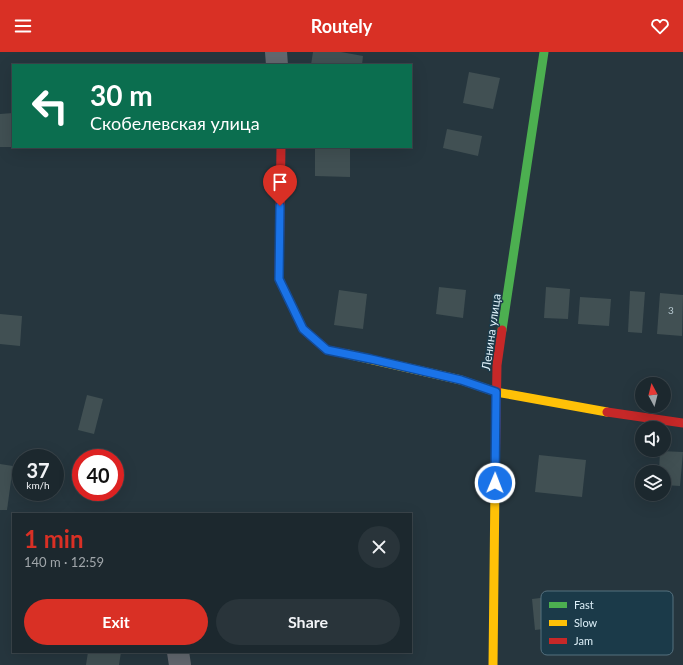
<!DOCTYPE html>
<meta charset="utf-8">
<style>
body{margin:0;font-family:Lato,sans-serif;background:#29343a;color:#f1f3f6;height:100vh;display:flex;flex-direction:column;font-size:15px;white-space:nowrap}
*{box-sizing:border-box;margin:0}
p{font-size:13px;color:#a0a6aa}
.icon{flex:none;width:22px;height:22px;fill:none;stroke:currentColor;stroke-width:2;stroke-linecap:round;stroke-linejoin:round}
.map{position:relative;flex:1;overflow:hidden}
.details{position:absolute;left:12px;top:461px;width:400px;height:140px;display:flex;flex-direction:column;background:#1c282e;border-radius:0px;box-shadow:0 4px 16px #0002,0 0 0 1px #3a444a}
.details>*{flex:none}
.guide{position:absolute;left:12px;top:12px;width:400px;height:84px;border-radius:0px;box-shadow:0 4px 16px #0002,0 0 0 1px #3a444a;background:#0b6e4f;color:#fff;overflow:hidden}
.needle{width:26px;rotate:353deg}
.tools{position:absolute;left:635px;top:325px;display:grid;gap:8px}
.tools a{display:grid;place-items:center;width:36px;height:36px;border-radius:50%;background:#1c282e;box-shadow:0 4px 16px #0002,0 0 0 1px #3a444a;font-size:20px}
.speed{position:absolute;left:12px;top:397px;display:flex;gap:8px;font-size:20px;font-weight:700;text-align:center}
.speed>*{display:grid;place-content:center;width:52px;height:52px;border-radius:50%;background:#1c282e;box-shadow:0 4px 16px #0002,0 0 0 1px #3a444a;line-height:1}
.speed small{font-size:10px;font-weight:400}
.speed .limit{border:6px solid #d22;background:#fff;color:#111}
.pin{position:absolute;display:grid;place-items:center;width:34px;height:34px;color:#fff;margin:-41px -17px;border-radius:50% 50% 50% 0;rotate:-45deg;box-shadow:0 0 4px #0007}
.pin .icon{rotate:45deg}
.me{position:absolute;width:44px;margin:-22px;rotate:1deg;stroke-linejoin:round;filter:drop-shadow(0 0 3px #0008)}
.turn{display:flex;align-items:center;gap:14px;height:84px;padding:0 12px;font-size:18px}
.turn .icon{width:52px;height:52px;stroke-width:2.5}
.turn b{display:block;font-size:28px;line-height:34px}
.round{display:grid;place-items:center;flex:none;width:42px;height:42px;border-radius:21px;background:#29343a}
.head{display:flex;align-items:center;justify-content:space-between;height:68px;padding:0 12px}
h1{font-size:24px;font-weight:700;line-height:30px;color:#d93025}
.button{display:flex;gap:8px;margin-top:auto;padding:8px 12px}
.button a{flex:1;height:46px;border-radius:24px;background:#d93025;color:#fff;font-size:16px;font-weight:700;line-height:46px;text-align:center}
.button a+a{background:#29343a;color:#f1f3f6}
header{display:flex;justify-content:space-between;align-items:center;height:52px;padding:0 12px;background:#d93025;color:#fff;font-size:18px;font-weight:700}
.map>svg:first-child{display:block}
</style>
<header><svg class="icon" aria-label="menu" viewBox="0 0 24 24"><path d="M4 6h16M4 12h16M4 18h16"/></svg>Routely<svg class="icon" aria-label="heart" viewBox="0 0 24 24"><path d="M12 20l-8-8c-3-5 5-10 8-4 3-6 11-1 8 4z"/></svg></header>
<div class="map">
<svg width="683" height="613" viewBox="0 0 683 613">
<rect width="100%" height="100%" fill="#26363e"/>
<g fill="#415053">
<polygon points="313,0 341,0 363,4 362,13 311,13"/>
<polygon points="469,20 500,26 493,57 463,51"/>
<polygon points="13,61 13,95 0,95 0,62"/>
<polygon points="447,77 482,84 478,104 443,96"/>
<polygon points="315,95 350,95 350,125 315,124"/>
<polygon points="439,235 466,238 463,266 436,262"/>
<polygon points="546,235 570,237 568,267 544,266"/>
<polygon points="339,238 367,242 363,277 334,273"/>
<polygon points="630,239 645,240 642,281 628,280"/>
<polygon points="660,241 683,243 682,284 657,282"/>
<polygon points="580,245 611,247 609,274 578,272"/>
<polygon points="0,262 22,264 20,294 0,292"/>
<polygon points="87,343 103,347 94,382 78,378"/>
<polygon points="660,399 683,400 680,434 664,433 664,420 659,420"/>
<polygon points="539,403 586,408 582,445 535,440"/>
<polygon points="0,412 13,414 7,458 0,458"/>
<polygon points="565,543 569,574 535,578 532,547"/>
<polygon points="88,600 121,600 119,613 86,613"/>
</g>
<g fill="none" stroke-linecap="round" stroke-linejoin="round">
<g stroke="#62676e" stroke-width="22">
<polyline points="276,0 277,13"/>
<polyline points="178,600 180,613"/>
</g>
<polyline stroke="#4caf50" stroke-width="9" points="502,278 544,0"/>
<g stroke="#ffc107" stroke-width="9">
<polyline points="347,302 461,328 496,340 607,360"/>
<polyline points="493,613 495,432"/>
</g>
<g stroke="#c62828" stroke-width="9">
<polyline points="281,95 279,227 303,277 327,298 347,302"/>
<polyline points="607,360 683,371"/>
<polyline points="495,432 497,313 502,278"/>
</g>
</g>
<g fill="none" stroke-linecap="round" stroke-linejoin="round">
<defs>
<polyline id="route" points="280,154 279,227 303,277 327,298 371,307 461,328 496,340 495,431"/>
</defs>
<use href="#route" stroke="#114b97" stroke-width="10"/>
<use href="#route" stroke="#1a73e8" stroke-width="7"/>
</g>
<g text-anchor="middle" dominant-baseline="central" stroke-width="3" stroke-linejoin="round" paint-order="stroke">
<g font-size="10" fill="#b6c7cf">
<text x="671" y="258">3</text>
</g>
<g font-size="12" fill="#ddeff8" stroke="#1b3a49">
<text transform="translate(491 280) rotate(-82)">Ленина улица</text>
</g>
</g>
<rect x="541" y="539" width="132" height="64" rx="6" fill="#1b3a49" stroke="#55707e" stroke-width="1"/>
<rect x="549" y="550" width="18" height="6" fill="#4caf50"/>
<rect x="549" y="568" width="18" height="6" fill="#ffc107"/>
<rect x="549" y="586" width="18" height="6" fill="#c62828"/>
<g font-size="11" fill="#ddeff8">
<text x="574" y="557">Fast</text>
<text x="574" y="575">Slow</text>
<text x="574" y="593">Jam</text>
</g>
</svg>
<div class="tools">
<a><svg class="needle" viewBox="-14 -14 28 28"><path d="M0-13l5 13h-10z" fill="#e53935"/><path d="M0 13l5-13h-10z" fill="#a0a6aa"/></svg></a>
<a><svg class="icon" aria-label="sound" viewBox="0 0 24 24"><path d="M4 9h4l5-4v14l-5-4H4zM17 9q2 3 0 6"/></svg></a>
<a><svg class="icon" aria-label="layers" viewBox="0 0 24 24"><path d="M12 4l9 5-9 5-9-5zM3 14l9 5 9-5"/></svg></a>
</div>
<div class="speed"><div>37<small>km/h</small></div><div class="limit">40</div></div>
<div class="pin" style="left:280px;top:154px;background:#d93025"><svg class="icon" aria-label="arrive" viewBox="0 0 24 24"><path d="M6 21V4h12l-3 4 3 4H6"/></svg></div>
<svg class="me" style="left:495px;top:431px" viewBox="-20 -20 40 40"><circle r="17" fill="#1a73e8" stroke="#fff" stroke-width="3"/><path d="M0-11L8 9 0 5-8 9z" fill="#fff"/></svg>
<div class="guide">
<div class="turn"><svg class="icon" aria-label="left" viewBox="0 0 24 24"><path d="M17 20v-9H6M10 6l-5 5 5 5"/></svg><div><b>30 m</b>Скобелевская улица</div></div>
</div>
<section class="details">
<div class="head"><div><h1>1 min</h1><p>140 m · 12:59</p></div><a class="round"><svg class="icon" aria-label="close" viewBox="0 0 24 24"><path d="M6 6l12 12M18 6L6 18"/></svg></a></div>
<div class="button"><a>Exit</a><a>Share</a></div>
</section>
</div>
